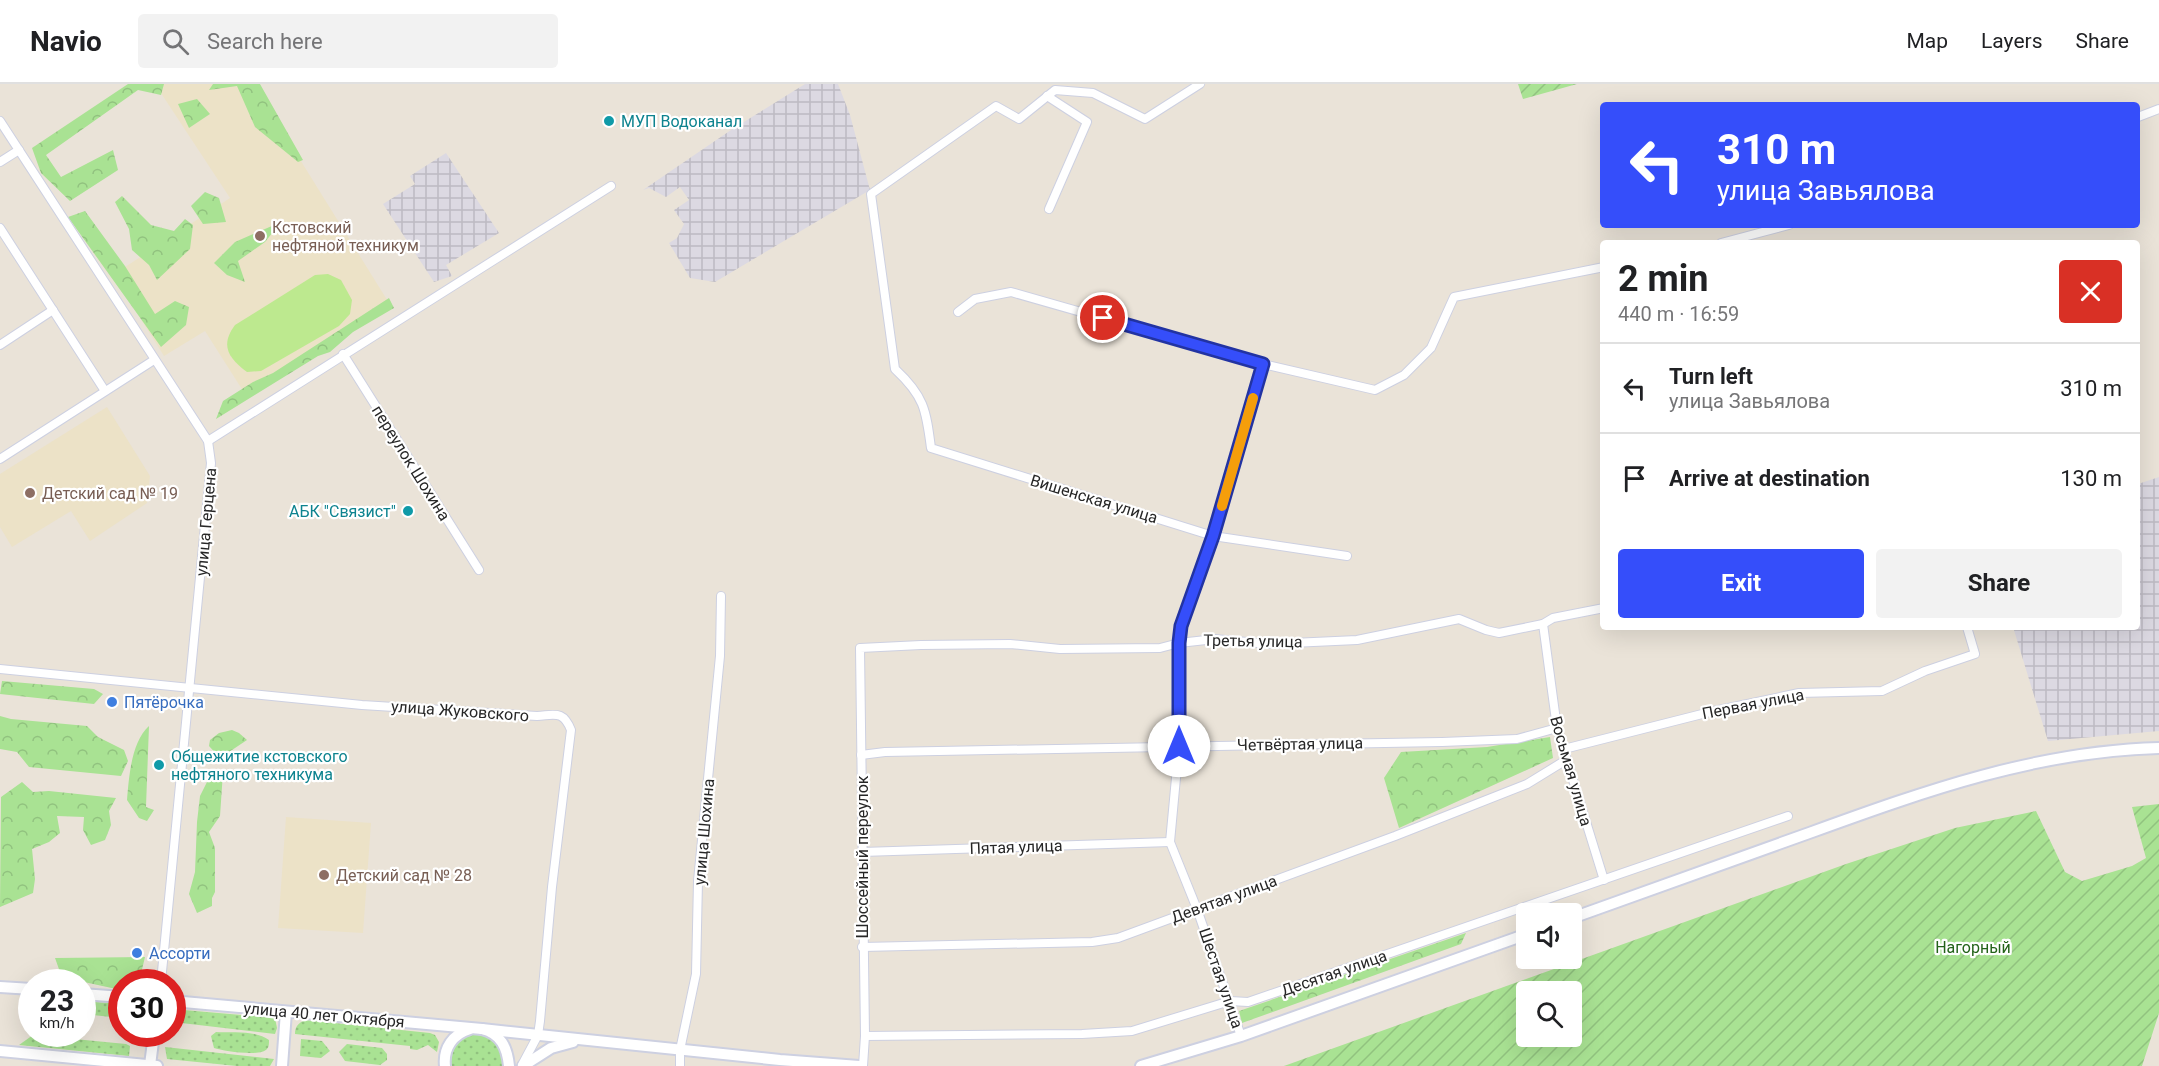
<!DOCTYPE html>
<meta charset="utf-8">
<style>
body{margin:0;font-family:Roboto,sans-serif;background:#f2f2f2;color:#202124;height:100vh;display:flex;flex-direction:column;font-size:22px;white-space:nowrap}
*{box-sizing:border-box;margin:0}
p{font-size:20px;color:#757577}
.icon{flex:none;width:33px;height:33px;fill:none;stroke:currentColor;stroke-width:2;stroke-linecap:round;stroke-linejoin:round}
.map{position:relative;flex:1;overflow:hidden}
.side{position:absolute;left:1600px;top:156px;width:540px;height:390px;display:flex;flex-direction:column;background:#fff;border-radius:6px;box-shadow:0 6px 24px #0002}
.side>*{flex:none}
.guide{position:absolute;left:1600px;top:18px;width:540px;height:126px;border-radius:6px;box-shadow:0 6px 24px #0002;background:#354efa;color:#fff;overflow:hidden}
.fabs{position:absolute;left:1516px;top:819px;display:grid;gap:12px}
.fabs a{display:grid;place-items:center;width:66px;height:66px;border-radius:6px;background:#fff;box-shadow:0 6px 24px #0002;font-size:30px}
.speed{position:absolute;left:18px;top:885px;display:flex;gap:12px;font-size:30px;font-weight:700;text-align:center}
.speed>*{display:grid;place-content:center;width:78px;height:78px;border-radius:50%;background:#fff;box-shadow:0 6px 24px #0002;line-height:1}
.speed small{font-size:15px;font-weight:400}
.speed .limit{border:9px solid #d22;background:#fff;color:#111}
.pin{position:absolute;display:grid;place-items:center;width:51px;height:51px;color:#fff;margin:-26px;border:3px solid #fff;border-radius:50%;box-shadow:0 2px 6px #0007}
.me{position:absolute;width:66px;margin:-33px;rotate:0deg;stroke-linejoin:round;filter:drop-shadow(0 0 4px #0008)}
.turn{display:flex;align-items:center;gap:21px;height:126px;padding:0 18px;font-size:27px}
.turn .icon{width:78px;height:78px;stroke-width:2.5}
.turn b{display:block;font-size:42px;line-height:51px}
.round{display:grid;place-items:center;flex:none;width:63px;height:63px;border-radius:6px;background:#f2f2f2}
.summary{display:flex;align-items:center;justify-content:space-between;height:102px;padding:0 18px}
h1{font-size:36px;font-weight:700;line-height:45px}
.button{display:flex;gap:12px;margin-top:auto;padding:12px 18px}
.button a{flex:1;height:69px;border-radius:6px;background:#354efa;color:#fff;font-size:24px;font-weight:700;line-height:69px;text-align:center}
.button a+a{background:#f2f2f2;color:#202124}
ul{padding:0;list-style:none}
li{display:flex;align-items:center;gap:18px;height:90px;padding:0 18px;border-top:2px solid #e0e0e0}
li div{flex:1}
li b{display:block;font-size:22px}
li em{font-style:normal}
header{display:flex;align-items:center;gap:36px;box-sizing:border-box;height:84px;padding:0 30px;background:#fff;border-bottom:2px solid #e0e0e0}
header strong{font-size:28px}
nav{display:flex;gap:33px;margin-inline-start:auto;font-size:21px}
.search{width:420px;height:54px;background:#f2f2f2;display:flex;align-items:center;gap:15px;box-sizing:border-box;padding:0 21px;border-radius:6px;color:#757577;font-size:22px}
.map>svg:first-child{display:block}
</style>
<header>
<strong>Navio</strong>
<div class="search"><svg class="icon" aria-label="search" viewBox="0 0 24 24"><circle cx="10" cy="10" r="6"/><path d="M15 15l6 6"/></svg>Search here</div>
<nav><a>Map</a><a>Layers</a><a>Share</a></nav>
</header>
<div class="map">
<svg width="2159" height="982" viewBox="0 0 2159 982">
<defs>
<pattern id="industrial-grid" width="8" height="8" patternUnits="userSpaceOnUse" patternTransform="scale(1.5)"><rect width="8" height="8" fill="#dcd9e2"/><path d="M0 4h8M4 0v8" fill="none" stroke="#bdbac2"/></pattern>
<pattern id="grass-dots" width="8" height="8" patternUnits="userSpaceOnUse" patternTransform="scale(1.5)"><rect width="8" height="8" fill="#a9e293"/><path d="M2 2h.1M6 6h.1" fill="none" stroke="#91c27f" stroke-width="1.8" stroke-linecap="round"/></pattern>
<pattern id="forest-crowns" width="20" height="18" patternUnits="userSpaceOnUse" patternTransform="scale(1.5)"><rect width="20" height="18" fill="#a9e293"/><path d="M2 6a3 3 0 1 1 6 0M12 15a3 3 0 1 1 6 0" fill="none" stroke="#91c27f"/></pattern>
<pattern id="garden-furrows" width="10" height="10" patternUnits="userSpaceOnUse" patternTransform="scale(1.5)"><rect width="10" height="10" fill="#a9e293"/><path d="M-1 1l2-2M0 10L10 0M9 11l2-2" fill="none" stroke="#91c27f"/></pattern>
</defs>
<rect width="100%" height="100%" fill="#eae3d8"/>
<g fill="url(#industrial-grid)">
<polygon points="805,0 838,0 850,31 870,106 715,198 690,194 669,159 677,154 684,140 674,126 689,116 680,103 666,113 649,104 643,106 731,46"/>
<polygon points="446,69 499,149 446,181 452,192 434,198 383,120 415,100 410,92"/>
<polygon points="2159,393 2159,647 2048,657 2013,543 2138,543 2138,400"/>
</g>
<g fill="#ece2c7">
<polygon points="155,0 253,0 389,219 245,310 205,247 164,272 113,191 230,114"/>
<polygon points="107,323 150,392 147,419 90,457 71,427 12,463 0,443 0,390"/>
<polygon points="286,733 371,739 363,849 278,844"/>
</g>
<g fill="url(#grass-dots)">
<polygon points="82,917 121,920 121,934 83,930"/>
<polygon points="172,925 275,934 277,944 275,950 173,938"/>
<path d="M305,936L430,949L435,951L439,958L437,968L428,961L417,966L410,965V962L295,950C295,943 298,939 305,936Z"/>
<path d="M216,948C232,949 256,946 269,956C269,959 269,963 267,965C261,973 223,967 214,964L211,952Z"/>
<polygon points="33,951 126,960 130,962 129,972 19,961"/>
<path d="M471,951C490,949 505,962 502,982H450C449,967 456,955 471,951Z"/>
<polygon points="301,955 322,957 330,967 321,974 300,972"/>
<polygon points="347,960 382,964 387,970 387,976 380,981 345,977 339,968"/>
<polygon points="165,963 274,975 270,982 237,982 167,975"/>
</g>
<g fill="url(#forest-crowns)">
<polygon points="128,0 164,0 161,11 138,6 46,71 61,93 113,66 118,86 70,117 41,89 32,64"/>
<polygon points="213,0 260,0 303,76 298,78 255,43 237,2 209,6"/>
<polygon points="197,15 210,30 189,44 178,20"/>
<polygon points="205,108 219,114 226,138 203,140 191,122"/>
<polygon points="122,112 151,141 174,147 185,135 193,141 190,165 157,196 149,181 132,166 129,145 115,118"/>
<polygon points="85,127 125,182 155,230 175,217 189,223 186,241 161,263 68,133"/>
<polygon points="281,138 265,158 238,177 245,198 227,191 214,179 235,158"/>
<polygon points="389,214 394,224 353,248 330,268 318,272 216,335 223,317 253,298 273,289"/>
<polygon points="2,597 94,605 103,610 94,620 0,610"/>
<polygon points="0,632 11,635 87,642 98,653 124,666 128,677 121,692 29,683 17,668 0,665"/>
<path d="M149,642L146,723L154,726L147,737L139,734L127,716C129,694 131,658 149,642Z"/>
<polygon points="232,646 239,649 247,656 220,674 209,662 210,656 219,649"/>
<polygon points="1550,653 1553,674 1399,744 1384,694 1401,668 1487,663"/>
<polygon points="223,688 220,732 209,748 215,764 215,808 212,814 212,822 197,829 189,810 195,788 197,738 200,712 210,692"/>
<polygon points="22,698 33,708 49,707 116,714 109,727 111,741 105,756 91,761 83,746 84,733 57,732 60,749 49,758 32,765 35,795 33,809 0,823 1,713"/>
<polygon points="1466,849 1461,860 1242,939 1239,927"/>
<polygon points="145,873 139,898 122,898 121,906 70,895 60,888 55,874"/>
</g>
<g fill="url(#garden-furrows)" fill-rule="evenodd">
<polygon points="1518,0 1577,0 1523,15"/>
<path d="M2159,720V929L2142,982H1284L1846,780L1955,744L2036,727L2065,788L2082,797L2132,782L2146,774L2132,723ZM1527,908H1572V952H1527Z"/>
</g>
<path fill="#bde98f" d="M328,190L341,196L352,216L350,230L339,242L261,287L247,288C228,274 220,261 235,241L315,191Z"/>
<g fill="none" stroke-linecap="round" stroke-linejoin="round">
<defs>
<g id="street">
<path d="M1200,0L1145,35L1093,9L1055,6L1019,35L996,22L871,110L895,285C924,312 926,325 931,364L1213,452L1347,472"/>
<polyline points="1047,12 1087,38 1049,125"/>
<polyline points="2138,33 2159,25"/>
<polyline points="0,37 208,357 211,379 161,898"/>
<polyline points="0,78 19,66"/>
<polyline points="0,144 105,307"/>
<polyline points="1721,159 1789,141"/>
<polyline points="958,228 975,215 1011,208 1263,280 1375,306 1404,291 1431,264 1454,213 1604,183"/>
<polyline points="0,261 53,226"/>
<polyline points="343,270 479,486"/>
<polyline points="208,357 611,102"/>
<polyline points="0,375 154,276"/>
<polyline points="1543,540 1557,644 1604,796"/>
<path d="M0,585L362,621L537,632C555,631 563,626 571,646L552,803L540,937L538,951L522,981"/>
<polyline points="1564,665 1714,627 1799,609 1882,607 1925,587 1975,570 1967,543"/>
<polyline points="861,671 885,668 1442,658 1517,655 1557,644"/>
<polyline points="862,768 1170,758"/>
<polyline points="862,863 1092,858 1118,854 1395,752 1527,700 1566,676"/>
<polyline points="865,952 1082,950 1132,947 1230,917 1248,918 1788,732"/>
<polyline points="1241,952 1197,825 1170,758 1179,662 1179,559 1181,542 1213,452 1263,280"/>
<polyline points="680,982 680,966 696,890 698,797 720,572 721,512"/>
<polyline points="863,982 865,952 860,564 921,561 1010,560 1060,565 1160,564 1179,559 1215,555 1268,560 1357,556 1459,535 1486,546 1499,549 1543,540 1553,534 1604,524"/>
</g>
<g id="secondary">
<path d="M1572,834C1652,805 1732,776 1812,748C1925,707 2037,667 2159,664"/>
<polyline points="0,903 32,905"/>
<polyline points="82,910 122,913"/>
<path d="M172,917L482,945C501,950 507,963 509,982"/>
<polyline points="482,945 780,976 859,982"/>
<polyline points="0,967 157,982"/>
<polyline points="150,981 154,950"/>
<polyline points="282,982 286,928"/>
<path d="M445,982C443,964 453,950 470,945"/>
<polyline points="523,982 551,964 573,958"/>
<polyline points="1141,982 1241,952 1527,850"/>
</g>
</defs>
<use href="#street" stroke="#cdd0e1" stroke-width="10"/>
<use href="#secondary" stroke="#cdd0e1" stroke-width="14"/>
<use href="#street" stroke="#fff" stroke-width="8"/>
<use href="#secondary" stroke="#fff" stroke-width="10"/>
</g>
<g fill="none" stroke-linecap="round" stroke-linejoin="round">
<defs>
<polyline id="route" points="1103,234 1263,280 1213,452 1181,542 1179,559 1179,662"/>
</defs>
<use href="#route" stroke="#2233a2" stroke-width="15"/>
<use href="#route" stroke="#354efa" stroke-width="10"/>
<polyline stroke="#f59e0b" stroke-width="10" points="1222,422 1253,314"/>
</g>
<g fill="#0f9aa8" stroke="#fff" stroke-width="2">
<circle cx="609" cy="37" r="6"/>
<circle cx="408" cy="427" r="6"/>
<circle cx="159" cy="681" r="6"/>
</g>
<g fill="#8d6e63" stroke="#fff" stroke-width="2">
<circle cx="260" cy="152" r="6"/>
<circle cx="30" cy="409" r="6"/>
<circle cx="324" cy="791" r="6"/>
</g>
<g fill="#3f7fe0" stroke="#fff" stroke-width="2">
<circle cx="112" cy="618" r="6"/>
<circle cx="137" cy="869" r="6"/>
</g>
<g text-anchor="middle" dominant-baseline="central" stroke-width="4.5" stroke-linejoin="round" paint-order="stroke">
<g font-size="16" fill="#0d838f" stroke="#fff" text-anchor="start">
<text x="621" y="37">МУП Водоканал</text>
<text x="396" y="427" text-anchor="end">АБК "Связист"</text>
<text x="171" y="672">Общежитие кстовского<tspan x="171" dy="18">нефтяного техникума</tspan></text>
</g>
<g font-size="16" fill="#785e54" stroke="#fff" text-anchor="start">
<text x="272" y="143">Кстовский<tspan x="272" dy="18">нефтяной техникум</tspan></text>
<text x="42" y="409">Детский сад № 19</text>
<text x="336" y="791">Детский сад № 28</text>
</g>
<g font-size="16" fill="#272727" stroke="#fff">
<text transform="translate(411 379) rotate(58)">переулок Шохина</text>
<text transform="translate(1094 415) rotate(17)">Вишенская улица</text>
<text transform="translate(206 438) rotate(-85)">улица Герцена</text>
<text transform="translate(1253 557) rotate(1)">Третья улица</text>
<text transform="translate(1753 620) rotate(-11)">Первая улица</text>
<text transform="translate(460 627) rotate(4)">улица Жуковского</text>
<text transform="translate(1300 660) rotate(-1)">Четвёртая улица</text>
<text transform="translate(1571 687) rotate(74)">Восьмая улица</text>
<text transform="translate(704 748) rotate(-85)">улица Шохина</text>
<text transform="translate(1016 763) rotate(-2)">Пятая улица</text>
<text transform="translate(862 773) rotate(-90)">Шоссейный переулок</text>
<text transform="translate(1224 815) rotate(-20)">Девятая улица</text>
<text transform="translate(1334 889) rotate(-19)">Десятая улица</text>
<text transform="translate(1221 894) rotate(71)">Шестая улица</text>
<text transform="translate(324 931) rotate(5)">улица 40 лет Октября</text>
</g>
<g font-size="16" fill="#366cbe" stroke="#fff" text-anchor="start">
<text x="124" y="618">Пятёрочка</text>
<text x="149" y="869">Ассорти</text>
</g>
<g font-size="16" fill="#236319" stroke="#fff">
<text x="1973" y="863">Нагорный</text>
</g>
</g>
</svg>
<div class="fabs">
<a><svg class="icon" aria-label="sound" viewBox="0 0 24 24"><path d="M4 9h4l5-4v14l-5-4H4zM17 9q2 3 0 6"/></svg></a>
<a><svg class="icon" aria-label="search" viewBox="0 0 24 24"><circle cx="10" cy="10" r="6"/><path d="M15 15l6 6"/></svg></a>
</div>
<div class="speed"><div>23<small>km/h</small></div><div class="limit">30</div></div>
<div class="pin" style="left:1103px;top:234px;background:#d93025"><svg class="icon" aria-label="arrive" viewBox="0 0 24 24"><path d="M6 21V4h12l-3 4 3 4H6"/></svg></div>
<svg class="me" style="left:1179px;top:662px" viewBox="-20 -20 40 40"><circle r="19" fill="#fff"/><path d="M0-13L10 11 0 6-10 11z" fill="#354efa"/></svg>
<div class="guide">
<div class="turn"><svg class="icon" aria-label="left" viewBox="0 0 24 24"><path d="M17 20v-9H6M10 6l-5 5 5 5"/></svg><div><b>310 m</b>улица Завьялова</div></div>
</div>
<section class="side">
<div class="summary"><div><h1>2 min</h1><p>440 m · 16:59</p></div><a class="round" style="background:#d93025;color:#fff"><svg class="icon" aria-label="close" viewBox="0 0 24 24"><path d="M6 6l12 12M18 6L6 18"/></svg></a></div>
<ul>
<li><svg class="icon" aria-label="left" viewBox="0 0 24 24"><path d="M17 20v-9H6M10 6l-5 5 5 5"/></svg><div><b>Turn left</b><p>улица Завьялова</p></div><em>310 m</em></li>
<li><svg class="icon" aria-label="arrive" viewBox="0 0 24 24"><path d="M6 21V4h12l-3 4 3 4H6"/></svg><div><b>Arrive at destination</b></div><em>130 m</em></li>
</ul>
<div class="button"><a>Exit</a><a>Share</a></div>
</section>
</div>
